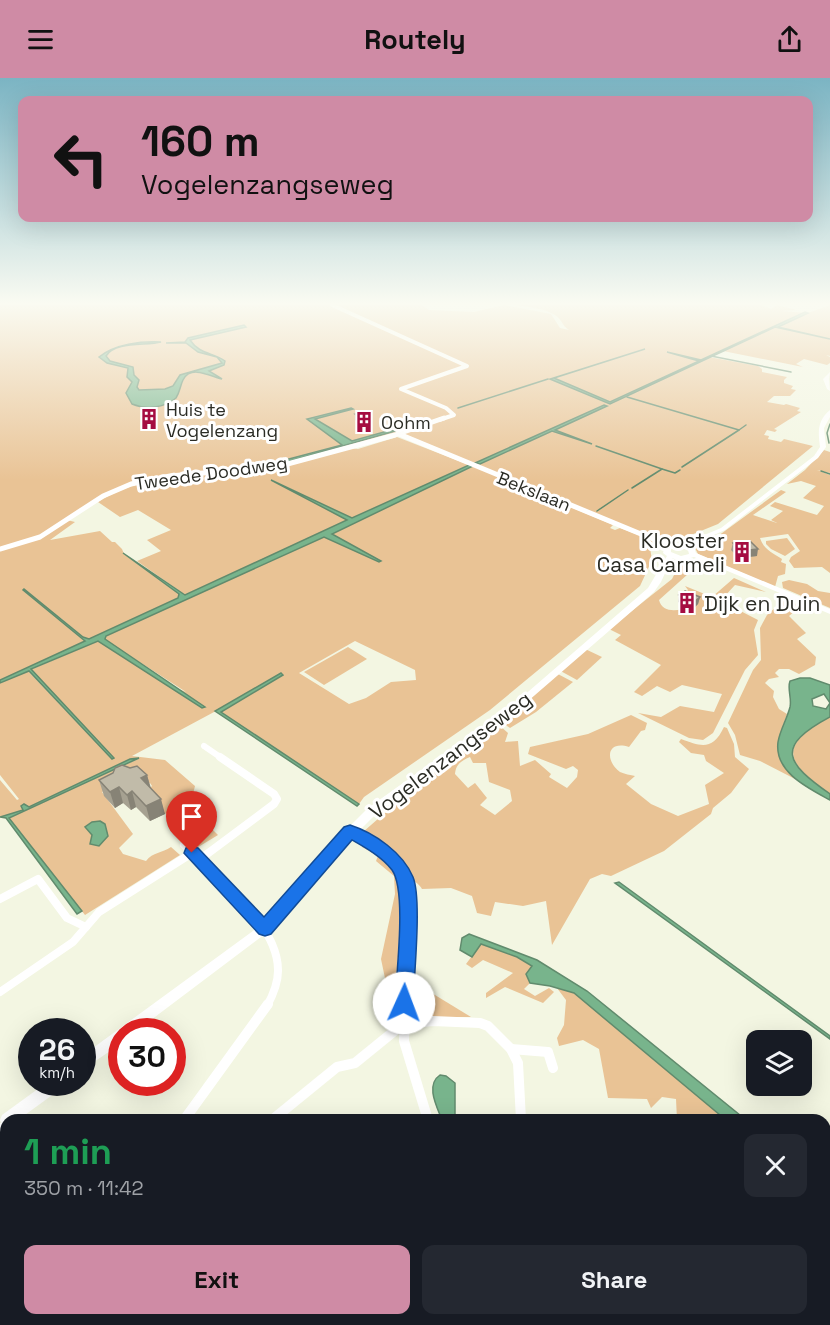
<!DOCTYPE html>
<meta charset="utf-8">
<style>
body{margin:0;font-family:"Space Grotesk",sans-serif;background:#242831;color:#f1f3f6;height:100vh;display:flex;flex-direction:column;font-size:22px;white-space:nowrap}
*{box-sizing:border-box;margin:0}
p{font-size:20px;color:#9ea1a6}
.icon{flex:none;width:33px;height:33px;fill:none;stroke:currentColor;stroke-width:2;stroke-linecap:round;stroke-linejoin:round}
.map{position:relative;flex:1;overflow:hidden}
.sheet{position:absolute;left:0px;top:1036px;width:831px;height:212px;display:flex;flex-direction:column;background:#171b24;border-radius:18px 18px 0 0;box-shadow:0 6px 24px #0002}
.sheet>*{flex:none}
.top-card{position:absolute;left:18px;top:18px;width:795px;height:126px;border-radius:12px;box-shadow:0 6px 24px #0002;background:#cf8ba5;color:#111;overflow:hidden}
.buttons{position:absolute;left:746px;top:952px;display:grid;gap:12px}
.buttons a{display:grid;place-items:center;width:66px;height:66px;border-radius:12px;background:#171b24;box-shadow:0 6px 24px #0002;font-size:30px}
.speed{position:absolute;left:18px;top:940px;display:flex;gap:12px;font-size:30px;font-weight:700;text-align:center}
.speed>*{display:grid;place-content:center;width:78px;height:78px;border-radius:50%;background:#171b24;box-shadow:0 6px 24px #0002;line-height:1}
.speed small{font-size:15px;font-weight:400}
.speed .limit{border:9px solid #d22;background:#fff;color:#111}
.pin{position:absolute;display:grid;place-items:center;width:51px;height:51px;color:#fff;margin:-62px -26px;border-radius:50% 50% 50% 0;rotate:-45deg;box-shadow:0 0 6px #0007}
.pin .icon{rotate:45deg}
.me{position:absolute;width:66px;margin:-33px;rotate:2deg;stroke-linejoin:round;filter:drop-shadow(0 0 4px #0008)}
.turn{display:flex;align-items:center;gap:21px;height:126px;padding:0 24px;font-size:27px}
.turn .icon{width:78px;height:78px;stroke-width:2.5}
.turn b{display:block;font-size:42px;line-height:51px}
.round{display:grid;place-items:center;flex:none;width:63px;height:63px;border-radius:12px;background:#242831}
.head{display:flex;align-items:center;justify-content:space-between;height:102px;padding:0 24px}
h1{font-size:36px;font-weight:800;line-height:45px;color:#1e9e55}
.action{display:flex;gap:12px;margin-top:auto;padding:12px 24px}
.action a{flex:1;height:69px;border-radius:12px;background:#cf8ba5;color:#111;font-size:24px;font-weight:800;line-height:69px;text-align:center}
.action a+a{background:#242831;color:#f1f3f6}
header{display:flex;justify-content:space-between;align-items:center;height:78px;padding:0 24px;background:#cf8ba5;color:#111;font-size:27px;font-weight:800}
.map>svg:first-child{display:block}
</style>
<header><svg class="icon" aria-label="menu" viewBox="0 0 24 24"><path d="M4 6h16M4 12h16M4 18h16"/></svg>Routely<svg class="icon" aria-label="share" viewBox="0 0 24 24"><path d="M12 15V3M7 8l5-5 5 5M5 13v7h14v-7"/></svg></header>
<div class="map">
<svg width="830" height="1247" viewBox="0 0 830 1247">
<rect width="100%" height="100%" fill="#f3f6e2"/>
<g fill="#e9c395" fill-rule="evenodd">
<path d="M0,227H422L429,232L474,234L504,227L551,236L560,250L569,252C562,248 562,241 555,237C544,230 529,229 516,227H762L771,231L777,227L796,232L781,233L808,235L830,227V278L826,277L830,279V285L827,287L804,281L796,286L803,289L723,273L734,267L701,282L709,279L758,288L762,291V294L787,299L784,302V305L793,308L791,311L796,312L790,318H774L767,324L784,327L786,326L800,330L797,333L801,334L774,351L777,352L775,354L767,352L764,357L769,358L768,361L781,364L784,361L813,368L718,446L681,461L658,463L404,356L273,388L182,396L113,412L39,458L0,470ZM604,327L606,328L554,352L592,366L552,353L480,386L477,385Z"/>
<path d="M397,359L469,387L352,440L272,402L348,442L185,517L137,483L161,473L147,462L171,452L138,432L120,439L98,424C152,390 213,399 274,389C299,386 325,377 350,370L358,371Z"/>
<path d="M824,372L830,374V395L817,392L830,397V495L822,489L794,490L789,483L791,479L800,473L788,456L760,460C764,472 772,474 782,481L781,484L786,486L785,496L778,498L775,509L698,476L695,470L699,465L718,458L781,412L786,414L753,437L777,445L771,442L783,433L770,428L775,424L817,437L824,428L803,420L816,408L801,403L787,406L805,392Z"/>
<path d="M473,388L613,447L610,450L615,452L620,450L654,463L650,470L652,482L640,508L490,632L364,719L359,726L220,634L283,597L132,678L165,682L195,708L189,732L183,725L165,736L145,715L152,708L150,705L111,709L102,714L133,756L119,770L123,776L146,783C153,774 162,775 171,769L180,777L85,837L9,740L138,681H130L12,737L0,739V702L17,722L19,721L0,697V605L28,593L112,681L30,592L98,563L204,629L176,610L186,614L104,561L106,558L324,459L380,483L331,456ZM355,563L415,592L416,602L391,604L366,620L349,626L299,595Z"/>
<polygon points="67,442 75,444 50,462 100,453 112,464 115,464 122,471 124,476 179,516 178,520 89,561 83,559 57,537 85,563 0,602 0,472 40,460"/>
<polygon points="787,460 795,471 785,478 771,471 766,466 766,463"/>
<path d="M679,487H699L724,496L704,489L688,496L659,522C662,535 679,534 689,528L678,523L688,512L685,508L712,519L734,500L766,514L735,507L723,520V524L758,542L754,552L758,577L745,592L713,655L703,662L689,660L638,635L661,639L680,628L714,634L722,616L682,607L670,614L657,608L642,618L634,614L661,587L615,562L621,557L609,551L672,501Z"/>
<polygon points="789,502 807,506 818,513 830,515 830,530 783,510 782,504"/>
<path d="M785,521L801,528L789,538L806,555L797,561L816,579L815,587L799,596L789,591H779L775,595L779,599L769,601L765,605L774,613L773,619L779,631L787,636C776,667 773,674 795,701L760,683L740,677L735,657L728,645L753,592L761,582L760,550L767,537Z"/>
<polygon points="348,569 367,581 324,607 304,594"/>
<polygon points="583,570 602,579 577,602 557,591"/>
<polygon points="554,594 573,604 536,634 510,650 497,641"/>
<path d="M631,637L647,645L645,652L641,653L629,669C606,662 605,683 620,694C624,696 631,697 635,698L626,706L651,726L678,738L709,726L705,707L724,695L706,683L704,677L691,675L679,664L681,661C702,669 713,672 724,649L727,650L734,666L735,679L749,691L731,715L713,730L711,736L664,773L611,798L602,796L590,801L552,867L546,823L523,828L495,824L491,838L477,835L472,818L451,810L422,811C419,805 412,803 409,797C398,776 383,766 363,754L411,712L494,649L499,647L508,655L505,664L518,663L520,688L535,682L551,696L549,699L567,710L577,699L578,692L573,688L566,691L528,676L530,669L588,656ZM470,679L473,685H486L489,704L510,712L512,723L495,737L480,727L487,720L475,705L468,710L455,696C456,686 461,683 470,679Z"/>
<path d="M830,639V716C786,685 776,668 830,639Z"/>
<polygon points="195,734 218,757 195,771 188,764 195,759 201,746 192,737"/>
<path d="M362,765C375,774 389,782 395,797C405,821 398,881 395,908L386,905L381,881L395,816L394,798L376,783L378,778L362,769Z"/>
<polygon points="481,866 517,879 532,888 526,896 530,905 524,911 535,918 549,910 554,914 543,925 505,909 486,920 486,915 513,895 483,882 472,890 466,886"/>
<polygon points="412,903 471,939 417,939 410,933"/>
<polygon points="557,910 574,915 726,1042 677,1042 676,1021 662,1019 651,1030 647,1021 608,1020 599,971 583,962 559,968 557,960 564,947 566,922"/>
<polygon points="611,1242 704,1242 700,1247 616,1247"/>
</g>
<g fill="#78b48c" stroke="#618b6d" stroke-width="1.5">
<polygon points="805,234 808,235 778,249 830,261 775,249 610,326 550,301 645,271 554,300 610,324 699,283 667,274 701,282"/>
<path d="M244,247L246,249L190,262C200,277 213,274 225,283L224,287L209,293L222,301C212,299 191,286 183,302C180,308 180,314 176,320C164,330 146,332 132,326L126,315L132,304L127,299L128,290L107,285L99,279C115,266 141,263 161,264C146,268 115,263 106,278L110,283L133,289L134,297L139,302L137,309L139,312L165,311L173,308L180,297L222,285L217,279L198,274L186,265H166L185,264L188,260Z"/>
<polygon points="604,327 607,328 555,352 592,366 552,353 480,386 475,385"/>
<polygon points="351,330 353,331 315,341 352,363 391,352 395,353 276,387 270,386 342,367 307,341"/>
<polygon points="469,387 473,388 332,456 381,483 379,484 324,459 106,558 105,561 205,629 202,630 98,563 31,591 114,680 112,681 29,593 0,605 0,602 85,563 23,512 24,511 83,559 89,561 178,520 179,516 123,475 185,517 347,442 271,402 352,440"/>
<polygon points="281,595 283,597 221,634 359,726 357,728 215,633"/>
<path d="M800,600H810L830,607V625L824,616L812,621L813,628L826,631L830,625V639C774,669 786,685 830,716V722C808,710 774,694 778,664C780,652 787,641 790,629C792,620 787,611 790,603Z"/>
<polygon points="139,680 9,740 82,833 77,836 6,740 0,739 23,732 21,728 24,726 29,729 130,681"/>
<polygon points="100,743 105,746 108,758 99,768 90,766 92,757 85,749 92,744"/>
<polygon points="619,804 830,958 830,961 615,805"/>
<polygon points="469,856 537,882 587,913 746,1042 726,1042 574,915 550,908 530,905 526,896 532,888 517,879 481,866 472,879 460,872 462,860"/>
<path d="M440,997L446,998L455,1005V1042H442C437,1029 425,1007 440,997Z"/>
</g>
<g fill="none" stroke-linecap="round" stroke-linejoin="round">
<g stroke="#618b6d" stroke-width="1.5">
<polyline points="711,278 791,294"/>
<polyline points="627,319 739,352 682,389"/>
<polyline points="458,330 548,301"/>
<polyline points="739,352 746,347"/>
<polyline points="829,365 827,355 830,346"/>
<polyline points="596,368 662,391"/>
<polyline points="821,393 830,396"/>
<polyline points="632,410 662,391 675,395 680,392"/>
<polyline points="597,433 628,412"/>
</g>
<polyline stroke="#fff" stroke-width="4" points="332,227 467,288 401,311 446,330 454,337 439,342"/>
<g stroke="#fff" stroke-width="5">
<polyline points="399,356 670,468"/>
<polyline points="0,471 40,459 103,418 131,406 170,398 280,388 395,357 444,340"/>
</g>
<polyline stroke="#fff" stroke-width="6" points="204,668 223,681"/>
<g stroke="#fff" stroke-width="8">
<polyline points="350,753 388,777 406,802 408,841 405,928"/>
<path d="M184,767C215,797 279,846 278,893C278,906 273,917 267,928"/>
<polyline points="199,782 274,726 277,721 274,716 220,679"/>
<polyline points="0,821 38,801 67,840 86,849"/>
<polyline points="0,914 73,864 99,834 192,775"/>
</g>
<g stroke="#fff" stroke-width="10">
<polyline points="405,926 404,963 428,1042"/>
<polyline points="403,946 433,943 480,945 488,948 511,971 518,985 521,1042"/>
<polyline points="511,971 548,974 553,990"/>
<polyline points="184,1042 268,926"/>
<polyline points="272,1042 337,989 355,985 403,946"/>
<polyline points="0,1050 6,1054"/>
<polyline points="0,1158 6,1156"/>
<polyline points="338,1242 342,1247"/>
<polyline points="527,1242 531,1247"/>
<polyline points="103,1247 109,1242"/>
<polyline points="213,1247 214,1242"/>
<polyline points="481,1247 485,1242"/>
</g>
<g fill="#fff" fill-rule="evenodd">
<polygon points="830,294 829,301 830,313 827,311 823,301"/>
<path d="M830,332V339L824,350L826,369L818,380L725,452L689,468L694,469L696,475L830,531V536L694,479L680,483L672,480L661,504L654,514L520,630L376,736L322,790L269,853L135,954H122V965L82,992V978L261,847L314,784L368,730L514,626L648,510L667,478L663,475L665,467L683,466L721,450L814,378L820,369C818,354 817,343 830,332ZM679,469L688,472L689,476L681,478L671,474V471Z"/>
<polygon points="46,1005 64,1005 62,1010 18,1042 6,1042 6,1048 2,1047 0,1042 2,1037"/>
</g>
</g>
<g fill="#a6a191">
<polygon points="355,336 370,339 370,345 362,347 355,342"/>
<polygon points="156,338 155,344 143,345 142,339"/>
<polygon points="733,465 757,478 739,480 731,472"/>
<polygon points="679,517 700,519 698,526 693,531 678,524"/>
<polygon points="113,695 147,697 151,710 165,736 150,743 136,729 131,732 123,725 115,730 104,718 99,702"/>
</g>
<g fill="#878376">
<polygon points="370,339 370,345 362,347 362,341"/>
<polygon points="758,471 757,478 739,480 740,473"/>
<polygon points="700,519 698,526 693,531 694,524"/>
<polygon points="147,697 151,712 141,700"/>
<polygon points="119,709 123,725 115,730 110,714"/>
<polygon points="132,713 136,729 131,732 127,717"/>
<polygon points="161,721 165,736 150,743 146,728"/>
</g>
<g fill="#c1bba9" stroke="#878376" stroke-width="1.5">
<polygon points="143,332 154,332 154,338 142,339"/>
<polygon points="363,334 370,339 362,341 355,336"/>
<polygon points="750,463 758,471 740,473 733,465"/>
<polygon points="685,513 700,519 694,524 679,517"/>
<polygon points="122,687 130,690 137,688 147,697 141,700 161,721 146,728 132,713 127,717 119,709 110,714 99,702 113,695 115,690"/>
</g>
<linearGradient id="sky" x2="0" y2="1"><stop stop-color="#7bb4c3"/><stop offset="0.56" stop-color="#fafbf2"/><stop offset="1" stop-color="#fafbf2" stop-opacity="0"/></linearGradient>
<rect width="830" height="402" fill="url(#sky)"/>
<path fill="#1a73e8" stroke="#114b97" stroke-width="1.5" d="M350,747C375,755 403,775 413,799C422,821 414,898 413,925L411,931L404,933L397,931L395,925C396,897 407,813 392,792C382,779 366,770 352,762L271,856L265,858L259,856L184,775L186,770L192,769L198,770L264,839L344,749Z"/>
<defs>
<symbol id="building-bare" viewBox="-9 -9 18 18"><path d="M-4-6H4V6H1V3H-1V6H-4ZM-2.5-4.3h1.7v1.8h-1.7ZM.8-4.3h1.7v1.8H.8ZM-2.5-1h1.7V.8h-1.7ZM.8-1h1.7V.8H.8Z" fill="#a50c41" stroke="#fff" stroke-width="2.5" paint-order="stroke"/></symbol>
</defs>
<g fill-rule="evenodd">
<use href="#building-bare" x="134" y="326" width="30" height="30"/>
<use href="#building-bare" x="349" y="329" width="30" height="30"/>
<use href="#building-bare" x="727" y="459" width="30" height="30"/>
<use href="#building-bare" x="672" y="510" width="30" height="30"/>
</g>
<g text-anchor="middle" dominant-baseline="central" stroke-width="6" stroke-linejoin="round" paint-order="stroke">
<g font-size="18" fill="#2b2c25" stroke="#fff" text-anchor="start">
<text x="166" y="331">Huis te<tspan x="166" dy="21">Vogelenzang</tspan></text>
<text x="381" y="344">Oohm</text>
</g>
<g font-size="18" fill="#2b2c25" stroke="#fff">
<text transform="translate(211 395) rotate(-8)">Tweede Doodweg</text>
<text transform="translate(534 413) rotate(22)">Bekslaan</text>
</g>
<g font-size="21" fill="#2b2c25" stroke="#fff" text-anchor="end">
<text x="725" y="462">Klooster<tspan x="725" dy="24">Casa Carmeli</tspan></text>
<text x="704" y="525" text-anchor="start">Dijk en Duin</text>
</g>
<g font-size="21" fill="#2b2c25" stroke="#fff">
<text transform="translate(450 677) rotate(-37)">Vogelenzangseweg</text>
</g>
</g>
</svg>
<div class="buttons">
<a><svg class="icon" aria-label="layers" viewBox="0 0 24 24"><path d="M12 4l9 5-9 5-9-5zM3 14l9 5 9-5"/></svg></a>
</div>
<div class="speed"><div>26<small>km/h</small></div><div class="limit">30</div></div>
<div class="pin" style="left:192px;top:775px;background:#d93025"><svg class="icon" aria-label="arrive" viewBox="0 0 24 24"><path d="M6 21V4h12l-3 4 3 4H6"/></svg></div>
<svg class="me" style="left:404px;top:925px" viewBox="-20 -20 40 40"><circle r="19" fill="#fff"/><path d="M0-13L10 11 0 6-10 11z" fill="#1a73e8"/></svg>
<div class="top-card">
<div class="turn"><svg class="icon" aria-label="left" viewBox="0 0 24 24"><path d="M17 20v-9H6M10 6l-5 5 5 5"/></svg><div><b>160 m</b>Vogelenzangseweg</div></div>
</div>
<section class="sheet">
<div class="head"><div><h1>1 min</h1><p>350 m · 11:42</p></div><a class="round"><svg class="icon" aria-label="close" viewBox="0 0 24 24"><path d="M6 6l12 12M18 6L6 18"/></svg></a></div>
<div class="action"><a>Exit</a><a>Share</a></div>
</section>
</div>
